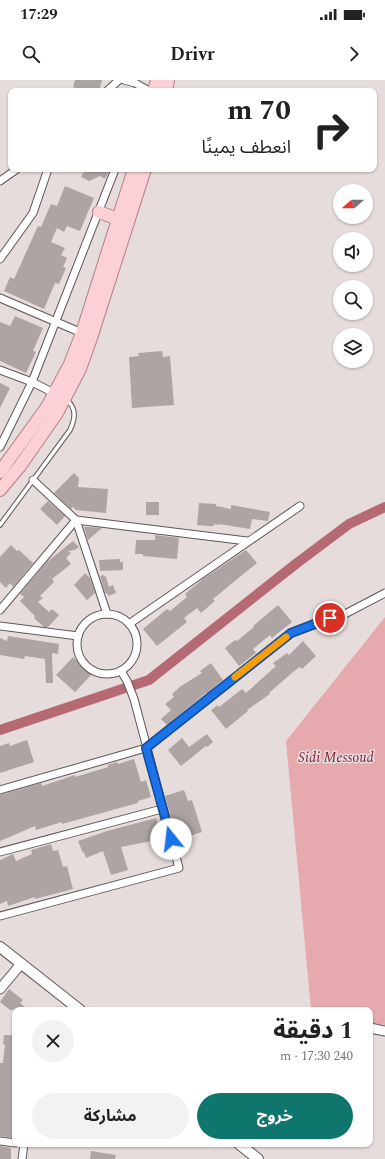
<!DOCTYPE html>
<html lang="ar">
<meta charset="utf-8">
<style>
body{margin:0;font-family:Spectral,"Noto Sans Arabic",serif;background:#f2f2f2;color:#222;direction:rtl;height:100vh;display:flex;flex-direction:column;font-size:15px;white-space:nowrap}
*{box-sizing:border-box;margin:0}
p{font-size:13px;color:#767676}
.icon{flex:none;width:22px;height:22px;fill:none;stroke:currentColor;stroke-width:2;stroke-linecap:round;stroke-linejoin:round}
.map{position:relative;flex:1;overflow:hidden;direction:ltr}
.side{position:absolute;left:12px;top:927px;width:361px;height:140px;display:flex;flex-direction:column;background:#fff;border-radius:8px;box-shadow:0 1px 3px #0004;direction:rtl}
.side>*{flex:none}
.hud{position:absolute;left:8px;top:8px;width:369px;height:84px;border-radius:8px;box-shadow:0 1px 3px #0004;direction:rtl;background:#fff;color:#222;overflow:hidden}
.needle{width:26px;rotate:250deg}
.controls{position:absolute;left:333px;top:104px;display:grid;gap:8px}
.controls a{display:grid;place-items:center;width:40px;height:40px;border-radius:50%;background:#fff;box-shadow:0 1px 3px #0004;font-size:20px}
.pin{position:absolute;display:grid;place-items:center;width:34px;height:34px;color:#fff;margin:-17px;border:2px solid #fff;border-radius:50%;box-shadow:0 1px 4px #0007}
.me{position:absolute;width:44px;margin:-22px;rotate:344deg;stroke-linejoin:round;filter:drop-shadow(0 0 3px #0008)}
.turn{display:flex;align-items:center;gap:14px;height:84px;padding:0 20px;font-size:18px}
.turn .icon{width:52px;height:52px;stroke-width:2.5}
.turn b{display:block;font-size:28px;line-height:34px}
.round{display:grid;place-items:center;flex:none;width:42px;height:42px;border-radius:21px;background:#f2f2f2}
.head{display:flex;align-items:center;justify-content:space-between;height:68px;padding:0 20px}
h1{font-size:24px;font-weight:700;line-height:30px}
.button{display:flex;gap:8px;margin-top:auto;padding:8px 20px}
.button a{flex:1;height:46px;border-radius:24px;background:#0f766e;color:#fff;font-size:16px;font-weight:700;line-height:46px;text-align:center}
.button a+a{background:#f2f2f2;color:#222}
.status{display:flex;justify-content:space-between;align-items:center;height:28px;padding:0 20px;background:#fff;direction:ltr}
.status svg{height:11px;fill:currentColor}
header{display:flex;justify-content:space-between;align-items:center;height:52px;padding:0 20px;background:#fff;font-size:18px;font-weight:700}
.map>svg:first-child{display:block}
</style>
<div class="status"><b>17:29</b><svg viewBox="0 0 49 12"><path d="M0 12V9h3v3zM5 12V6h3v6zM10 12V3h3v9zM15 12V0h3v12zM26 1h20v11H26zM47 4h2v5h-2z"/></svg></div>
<header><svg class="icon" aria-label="forward" viewBox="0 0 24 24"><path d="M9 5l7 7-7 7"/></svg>Drivr<svg class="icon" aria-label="search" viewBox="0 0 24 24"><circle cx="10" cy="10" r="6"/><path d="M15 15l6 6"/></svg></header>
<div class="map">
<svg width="385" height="1079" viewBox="0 0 385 1079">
<rect width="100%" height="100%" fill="#e7dcdc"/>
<polygon fill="#e5a9ae" points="385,537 385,945 370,943 370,930 311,930 286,661"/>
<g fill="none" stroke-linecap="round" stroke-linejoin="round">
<polyline stroke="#b56a73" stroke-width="10" points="0,650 149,600 297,483 349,444 385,427"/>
</g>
<g fill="#afa4a4">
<polygon points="75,0 102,0 99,11 87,11 73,7"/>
<polygon points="84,89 110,89 105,99 100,96 89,101 81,97 83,93 88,91"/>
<polygon points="65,106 94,118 80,151 67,146 64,152 57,148 51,162 65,168 61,175 67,178 63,187 66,188 59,204 55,203 44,229 4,211 10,197 14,199 38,146 41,147 51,124 57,126"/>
<polygon points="15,236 43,248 33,271 36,272 26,293 0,281 0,242 10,246"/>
<polygon points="162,271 163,277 170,276 174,325 132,328 129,277 139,276 138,273"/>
<polygon points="0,303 10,308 0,328"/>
<polygon points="74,393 79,398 78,407 108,409 106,433 76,430 73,427 71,429 54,413"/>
<polygon points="48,421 65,436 57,445 40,429"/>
<rect x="146" y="422" width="13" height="13"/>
<polygon points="199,423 216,424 216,426 231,429 231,425 270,432 268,441 252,439 250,449 219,444 219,445 214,444 214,446 209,446 197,445"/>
<polygon points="84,447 90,447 102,448 88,460"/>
<polygon points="155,455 179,458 177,479 143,476 143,474 135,474 136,460 155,460"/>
<polygon points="73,461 79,467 75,470 68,471 71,473 66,478 71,484 52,499 54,502 40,516 43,518 38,522 49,532 52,529 59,535 48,547 44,547 34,538 35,536 20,521 24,517 20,514 47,482"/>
<polygon points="11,465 17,471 19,470 33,483 13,507 10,503 6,508 0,502 0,477"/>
<polygon points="246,470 257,483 213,519 215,521 201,533 197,528 184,538 187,542 157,566 143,549 167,529 170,531 187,517 185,514 204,498"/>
<polygon points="120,479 120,482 123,482 123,490 100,491 99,480"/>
<polygon points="85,493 90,498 95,513 87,520 74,505"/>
<polygon points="103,495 106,497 109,507 113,505 116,513 108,516 107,513 105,513 100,496"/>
<polygon points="278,525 292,542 272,558 270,555 253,569 256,573 239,586 225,568 235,560 237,561 254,547 253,546"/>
<polygon points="8,556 59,564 58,574 52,573 53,603 46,603 45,579 25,576 24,579 0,575 0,558 7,561"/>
<polygon points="303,561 316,576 302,589 300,587 293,592 269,613 270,614 247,630 248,631 226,649 211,630 218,625 219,627 242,609 246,613 276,586 273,583 287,573 289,575"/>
<polygon points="73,577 92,594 75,612 56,595"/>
<polygon points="211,583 223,600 206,614 206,613 167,645 161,639 171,630 165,624 174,617 172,614 181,606 202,593 200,591"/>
<polygon points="207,654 213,662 207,667 206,666 181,686 168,670 182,658 189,667"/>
<polygon points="27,660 34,682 0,693 0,666 9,663 10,666"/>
<polygon points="134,679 141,702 146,700 151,717 138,721 138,723 62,744 62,742 36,750 35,746 0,761 0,715 41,703 42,706 75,695 75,697 108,687 108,685 117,682 118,684"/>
<polygon points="184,710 188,721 192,720 202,752 177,760 165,716"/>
<polygon points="156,738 162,759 121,767 128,790 111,795 103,771 86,778 84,772 83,773 78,761 107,751"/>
<polygon points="51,764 53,771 58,770 63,787 67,786 73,809 35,819 35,817 8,826 7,821 0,824 0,780 13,774 16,781 32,774 31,770"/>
<polygon points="9,909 23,920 20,923 29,930 10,930 0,922"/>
<polygon points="4,955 15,955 15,1045 13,1058 0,1056 0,983 3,983 5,965 3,964"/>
<polygon points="0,1066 11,1068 11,1079 0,1079"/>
<polygon points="91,1071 116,1075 115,1079 90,1079"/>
</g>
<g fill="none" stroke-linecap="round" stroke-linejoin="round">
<defs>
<path id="service" d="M0,445L70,350C75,339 77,329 67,320"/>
<g id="minor">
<polyline points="124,0 135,3 149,11"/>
<polyline points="107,11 119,0"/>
<polyline points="0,101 17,89"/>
<polyline points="0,179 33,133 48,89"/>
<polyline points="0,218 82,253"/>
<polyline points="0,290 32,302 56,314"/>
<polyline points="0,367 32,302 114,92"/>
<polyline points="33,400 76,440 107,534"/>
<polyline points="0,530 76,440 247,461"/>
<circle cx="107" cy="564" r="30"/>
<polyline points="129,544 300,426"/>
<polyline points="0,546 78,556"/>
<polyline points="0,710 146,668 291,553 345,534 385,513"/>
<polyline points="0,772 162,729"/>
<polyline points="0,836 179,788 134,619 127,601 121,591"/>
<polyline points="0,1061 15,1063"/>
<polyline points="22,1079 24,1064"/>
</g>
<g id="tertiary">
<polyline points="0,909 21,884"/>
<polyline points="370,948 385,951"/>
</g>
<g id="secondary">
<polyline points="0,867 80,930"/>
<polyline points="239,1064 258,1079"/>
</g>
<g id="primary">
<polyline points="154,11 157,0"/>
<polyline points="166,11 168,0"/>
<polyline points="99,132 118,139"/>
<polyline points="0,392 47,327 70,284 82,253 134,89"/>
<polyline points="0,410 20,386 57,333 80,289 91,258 145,89"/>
</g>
</defs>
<use href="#service" stroke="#605657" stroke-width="5.5"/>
<use href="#minor" stroke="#605657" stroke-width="9"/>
<use href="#tertiary" stroke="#605657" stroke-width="11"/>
<use href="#secondary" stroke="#605657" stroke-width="12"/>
<use href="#primary" stroke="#b28085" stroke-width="14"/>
<use href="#service" stroke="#fff" stroke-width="3.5"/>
<use href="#minor" stroke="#fff" stroke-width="7"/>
<use href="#tertiary" stroke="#fff" stroke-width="9"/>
<use href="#secondary" stroke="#fff" stroke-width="10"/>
<use href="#primary" stroke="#fcd0d4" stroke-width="12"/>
</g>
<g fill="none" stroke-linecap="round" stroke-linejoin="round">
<defs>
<polyline id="route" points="171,759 146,668 291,553 330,538"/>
</defs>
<use href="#route" stroke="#114b97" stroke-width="10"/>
<use href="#route" stroke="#1a73e8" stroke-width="7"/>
<polyline stroke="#f59e0b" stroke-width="7" points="235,597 286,557"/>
</g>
<g text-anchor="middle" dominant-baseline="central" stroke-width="3" stroke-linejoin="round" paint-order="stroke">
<g font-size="14" font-style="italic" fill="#7a1d32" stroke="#e7dcdc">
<text x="336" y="677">Sidi Messoud</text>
</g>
</g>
</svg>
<div class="controls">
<a><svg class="needle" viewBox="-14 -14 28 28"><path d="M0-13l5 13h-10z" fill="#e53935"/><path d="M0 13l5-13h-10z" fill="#767676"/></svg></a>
<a><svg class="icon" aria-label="sound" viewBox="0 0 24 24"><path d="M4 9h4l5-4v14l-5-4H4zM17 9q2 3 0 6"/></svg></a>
<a><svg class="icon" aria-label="search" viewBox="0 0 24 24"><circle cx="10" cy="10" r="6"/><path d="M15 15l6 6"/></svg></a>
<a><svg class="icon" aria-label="layers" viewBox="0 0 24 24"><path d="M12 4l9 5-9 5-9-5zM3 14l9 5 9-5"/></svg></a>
</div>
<div class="pin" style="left:330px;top:538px;background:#d93025"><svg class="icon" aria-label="arrive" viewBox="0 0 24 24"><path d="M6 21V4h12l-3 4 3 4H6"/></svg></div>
<svg class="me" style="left:171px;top:759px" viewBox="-20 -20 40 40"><circle r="19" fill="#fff"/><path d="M0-13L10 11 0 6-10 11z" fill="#1a73e8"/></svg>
<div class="hud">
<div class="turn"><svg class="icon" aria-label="right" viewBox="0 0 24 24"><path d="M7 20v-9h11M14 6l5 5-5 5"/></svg><div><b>70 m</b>انعطف يمينًا</div></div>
</div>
<section class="side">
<div class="head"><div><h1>1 دقيقة</h1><p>240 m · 17:30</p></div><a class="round"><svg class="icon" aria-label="close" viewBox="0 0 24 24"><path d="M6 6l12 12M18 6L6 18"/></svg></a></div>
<div class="button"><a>خروج</a><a>مشاركة</a></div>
</section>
</div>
